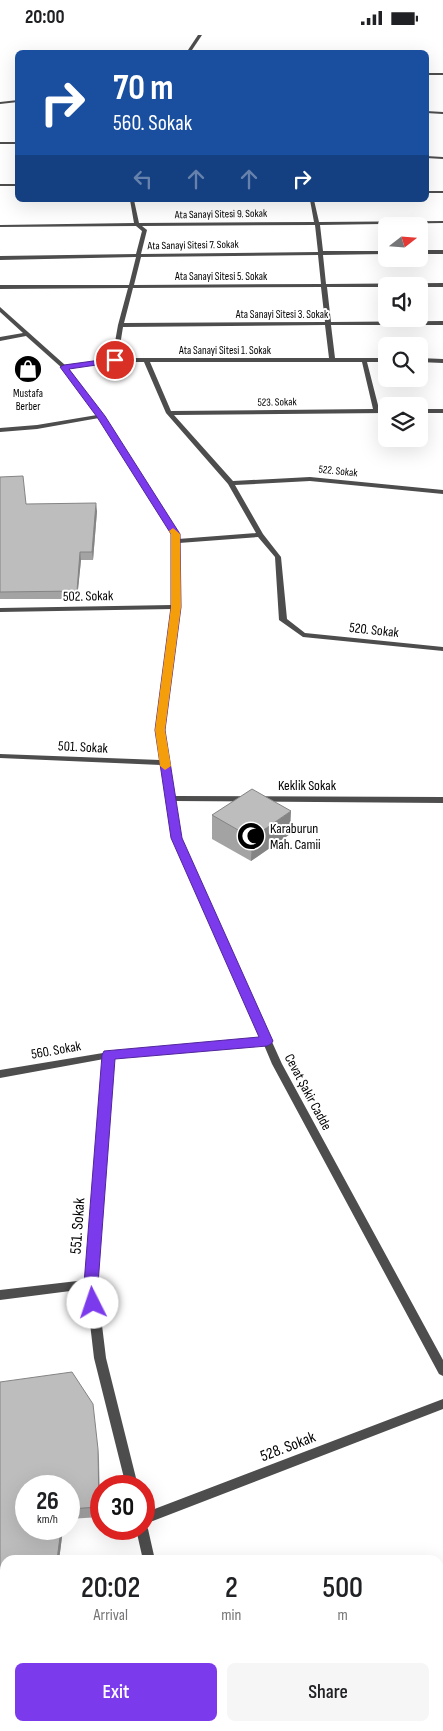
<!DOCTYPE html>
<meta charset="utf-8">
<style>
body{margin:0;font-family:"Sofia Sans Condensed",sans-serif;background:#f6f6f6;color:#202124;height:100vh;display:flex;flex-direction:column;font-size:19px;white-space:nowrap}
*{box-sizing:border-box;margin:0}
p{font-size:16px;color:#757577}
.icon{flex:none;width:28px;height:28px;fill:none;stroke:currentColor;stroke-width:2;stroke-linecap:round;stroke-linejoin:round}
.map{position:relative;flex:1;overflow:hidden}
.drawer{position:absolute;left:0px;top:1520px;width:444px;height:176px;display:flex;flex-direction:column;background:#fff;border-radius:15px 15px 0 0;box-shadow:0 5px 20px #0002}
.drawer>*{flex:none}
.top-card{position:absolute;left:15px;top:15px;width:414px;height:152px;border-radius:8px;box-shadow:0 5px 20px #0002;background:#1a4fa0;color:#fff;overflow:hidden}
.needle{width:32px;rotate:73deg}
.controls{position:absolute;left:378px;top:182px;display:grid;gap:10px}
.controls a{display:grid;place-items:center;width:50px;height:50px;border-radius:8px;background:#fff;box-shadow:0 5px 20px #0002;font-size:25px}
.speed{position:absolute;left:15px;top:1440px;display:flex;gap:10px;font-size:25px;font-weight:700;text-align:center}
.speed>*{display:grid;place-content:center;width:65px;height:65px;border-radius:50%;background:#fff;box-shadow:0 5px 20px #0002;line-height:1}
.speed small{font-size:12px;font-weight:400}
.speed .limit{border:8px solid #d22;background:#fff;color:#111}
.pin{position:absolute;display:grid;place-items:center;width:42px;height:42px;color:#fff;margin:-21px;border:2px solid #fff;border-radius:50%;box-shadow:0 1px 5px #0007}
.me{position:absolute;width:55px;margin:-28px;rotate:356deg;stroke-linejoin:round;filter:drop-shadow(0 0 4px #0008)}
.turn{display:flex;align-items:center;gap:18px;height:105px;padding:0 15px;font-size:22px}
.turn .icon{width:65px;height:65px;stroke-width:2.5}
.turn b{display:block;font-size:35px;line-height:42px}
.lanes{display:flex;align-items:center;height:48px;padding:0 15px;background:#0003;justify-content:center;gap:25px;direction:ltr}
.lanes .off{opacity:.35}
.eta{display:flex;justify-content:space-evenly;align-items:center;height:85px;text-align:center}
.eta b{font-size:30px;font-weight:600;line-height:35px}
.primary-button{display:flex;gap:10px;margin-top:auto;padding:10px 15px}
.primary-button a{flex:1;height:58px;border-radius:8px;background:#7c3aed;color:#fff;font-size:20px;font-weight:600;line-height:58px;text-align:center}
.primary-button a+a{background:#f6f6f6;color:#202124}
.status{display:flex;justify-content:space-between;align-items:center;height:35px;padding:0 25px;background:#fff;direction:ltr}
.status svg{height:14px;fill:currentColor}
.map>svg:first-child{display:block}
</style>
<div class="status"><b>20:00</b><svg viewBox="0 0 49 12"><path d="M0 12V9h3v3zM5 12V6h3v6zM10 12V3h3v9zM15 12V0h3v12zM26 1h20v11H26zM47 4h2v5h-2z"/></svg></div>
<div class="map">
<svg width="443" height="1696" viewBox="0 0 443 1696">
<rect width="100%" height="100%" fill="#fff"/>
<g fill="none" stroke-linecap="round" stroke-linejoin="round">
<g fill="#4d4d4d" fill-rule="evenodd">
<polygon points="198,0 202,0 190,18 186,18"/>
<rect x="426" y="38" width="17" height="2"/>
<polygon points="18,65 18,67 0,69 0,67"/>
<polygon points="426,76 443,77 443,79 426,78"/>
<rect x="0" y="107" width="18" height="2"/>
<polygon points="426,121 443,122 443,124 426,123"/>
<rect x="0" y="149" width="18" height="2"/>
<rect x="426" y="156" width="17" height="2"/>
<path d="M130,165H134L139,188L314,187L310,165H314L319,187L443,186V188L320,190L323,216H386V219L323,220L326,249L443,248V252H327L331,287L443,286V290H331L335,323H386V327H367L379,374H386V378L174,380L233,446L310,442L443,455V459L310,446L235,450L263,499L281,522L287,584L305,598L443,612V616L303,602L279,585L275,522L258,502L179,508L180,572L164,695L174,761L443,762V768L175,766L180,803L282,1029L443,1325V1341L439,1339L272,1029L264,1010L114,1023L97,1249L106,1323L138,1451H126L94,1323L86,1254L0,1265V1255L86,1245L104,1024L0,1043V1035L109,1017L261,1003L172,803L161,730L0,723V719L160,725L156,695L172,574L0,577V573L172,570V499L99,383L37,394L0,397V393L37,390L97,380L62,333L26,301L0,306V302L23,298L0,277V272L65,330L112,324L118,290L128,253L0,254V250H129L136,222L0,225V221L136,219L142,196L136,191L0,192V190L134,188ZM315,190L318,217L141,219L147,195L142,191ZM318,220L321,249L134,250L141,222ZM321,252L325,287L124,288L133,253ZM325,290L329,323H118L123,292ZM115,327H144L166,378L228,449L256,498L178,504V499L104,381L68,333ZM150,327H362L373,374L171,376Z"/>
<rect x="419" y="215" width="24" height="4"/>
<polygon points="419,323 443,324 443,328 419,327"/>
<rect x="419" y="374" width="24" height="4"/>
<polygon points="443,1364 443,1374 145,1489 148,1494 155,1525 143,1525 136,1494 144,1494 144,1478"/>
<polygon points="182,1691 196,1691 197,1696 183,1696"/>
</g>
</g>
<g fill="#a3a3a3">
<polygon points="0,442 26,469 97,476 93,525 81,525 77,564 0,564"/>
<polygon points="212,780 290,799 251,826 212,804"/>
<polygon points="0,1347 98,1414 100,1482 69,1484 69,1451 26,1494 63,1494 59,1525 5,1525 5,1690 0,1690"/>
</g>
<g fill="#848484">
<polygon points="96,468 97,476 93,525 92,517"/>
<polygon points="80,517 81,525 77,564 77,556"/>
<polygon points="291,776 290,799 251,826 252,803"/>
<polygon points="98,1414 99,1424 100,1482 99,1472"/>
<polygon points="61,1494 63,1494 59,1525 57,1525"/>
</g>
<g fill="#bdbdbd" stroke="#848484">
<polygon points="23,441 26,469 96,468 92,517 80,517 77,556 0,557 0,442"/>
<polygon points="252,754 291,776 252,803 212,780"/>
<polygon points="72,1337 93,1369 98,1414 99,1472 69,1474 69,1451 26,1451 26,1494 61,1494 57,1525 5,1525 5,1680 0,1680 0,1347"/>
</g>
<polygon fill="#7c3aed" stroke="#51269a" points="115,323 117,324 117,327 69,334 105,381 180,499 181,572 165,695 182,803 273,1006 271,1009 267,1011 115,1024 98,1249 101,1268 99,1272 93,1274 88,1272 84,1249 102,1020 104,1016 259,1002 171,803 155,695 171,572 171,499 97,382 60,332 64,330"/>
<polygon fill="#f59e0b" points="173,493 180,499 181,572 165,695 171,731 165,735 160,731 155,695 171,572 171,499 169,496"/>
<defs>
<symbol id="shop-disc" viewBox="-11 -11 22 22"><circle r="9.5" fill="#000" stroke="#fff"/><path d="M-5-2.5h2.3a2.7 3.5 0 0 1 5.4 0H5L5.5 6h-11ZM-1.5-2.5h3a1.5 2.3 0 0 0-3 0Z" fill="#fff"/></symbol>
<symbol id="mosque-disc" viewBox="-11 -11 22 22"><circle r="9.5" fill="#000" stroke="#fff"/><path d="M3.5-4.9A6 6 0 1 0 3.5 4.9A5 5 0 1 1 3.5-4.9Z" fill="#fff"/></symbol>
</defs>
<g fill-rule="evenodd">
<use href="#shop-disc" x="12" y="318" width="32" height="32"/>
<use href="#mosque-disc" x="235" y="785" width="32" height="32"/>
</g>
<g text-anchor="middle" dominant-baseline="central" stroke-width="4" stroke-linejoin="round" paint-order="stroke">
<g font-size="11" fill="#000" stroke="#fff">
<text transform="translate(221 179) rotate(-1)">Ata Sanayi Sitesi 9. Sokak</text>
<text transform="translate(193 210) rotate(-1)">Ata Sanayi Sitesi 7. Sokak</text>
<text x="221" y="241">Ata Sanayi Sitesi 5. Sokak</text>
<text x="282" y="279">Ata Sanayi Sitesi 3. Sokak</text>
<text x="225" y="315">Ata Sanayi Sitesi 1. Sokak</text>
<text transform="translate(277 367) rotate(-1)">523. Sokak</text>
<text transform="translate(338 436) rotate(6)">522. Sokak</text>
</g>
<g font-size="11" fill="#000" stroke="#fff">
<text x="28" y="358">Mustafa<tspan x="28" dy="13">Berber</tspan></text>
</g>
<g font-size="14" fill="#000" stroke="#fff">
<text transform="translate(88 561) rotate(-1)">502. Sokak</text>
<text transform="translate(374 595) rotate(6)">520. Sokak</text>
<text transform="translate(83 712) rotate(3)">501. Sokak</text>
<text x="307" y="750">Keklik Sokak</text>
<text transform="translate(56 1015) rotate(-10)">560. Sokak</text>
<text transform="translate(308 1057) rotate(62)">Cevat Şakir Cadde</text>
</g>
<g font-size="14" fill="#000" stroke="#fff" text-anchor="start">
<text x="270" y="793">Karaburun<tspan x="270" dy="16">Mah. Camii</tspan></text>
</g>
<g font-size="16" fill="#000" stroke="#fff">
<text transform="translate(78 1191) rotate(-86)">551. Sokak</text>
<text transform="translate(288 1412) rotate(-21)">528. Sokak</text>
</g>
</g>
</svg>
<div class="controls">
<a><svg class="needle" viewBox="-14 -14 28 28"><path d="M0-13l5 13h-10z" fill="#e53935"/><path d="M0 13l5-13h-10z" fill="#757577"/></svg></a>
<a><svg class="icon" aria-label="sound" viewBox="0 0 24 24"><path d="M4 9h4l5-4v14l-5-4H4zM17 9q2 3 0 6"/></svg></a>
<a><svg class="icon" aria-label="search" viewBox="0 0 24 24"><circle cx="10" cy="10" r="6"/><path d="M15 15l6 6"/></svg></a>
<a><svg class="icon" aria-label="layers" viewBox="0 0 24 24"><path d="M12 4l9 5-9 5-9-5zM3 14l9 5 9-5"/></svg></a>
</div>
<div class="speed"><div>26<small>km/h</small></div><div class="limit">30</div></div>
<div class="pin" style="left:115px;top:325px;background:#d93025"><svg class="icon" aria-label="arrive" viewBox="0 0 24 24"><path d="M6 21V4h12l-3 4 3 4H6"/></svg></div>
<svg class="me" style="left:93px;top:1268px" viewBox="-20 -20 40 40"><circle r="19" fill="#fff"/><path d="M0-13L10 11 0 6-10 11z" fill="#7c3aed"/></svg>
<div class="top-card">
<div class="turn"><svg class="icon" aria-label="right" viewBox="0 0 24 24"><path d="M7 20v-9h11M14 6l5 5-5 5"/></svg><div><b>70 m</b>560. Sokak</div></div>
<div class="lanes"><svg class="icon off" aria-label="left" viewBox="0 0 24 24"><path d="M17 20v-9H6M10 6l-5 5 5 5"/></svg><svg class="icon off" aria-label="ahead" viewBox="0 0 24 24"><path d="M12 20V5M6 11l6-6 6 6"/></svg><svg class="icon off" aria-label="ahead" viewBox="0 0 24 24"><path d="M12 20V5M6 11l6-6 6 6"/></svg><svg class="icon" aria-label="right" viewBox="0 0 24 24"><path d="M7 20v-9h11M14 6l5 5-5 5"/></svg></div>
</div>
<section class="drawer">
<div class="eta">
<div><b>20:02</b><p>Arrival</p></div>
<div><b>2</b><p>min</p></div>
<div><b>500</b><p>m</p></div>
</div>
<div class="primary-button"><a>Exit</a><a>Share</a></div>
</section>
</div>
